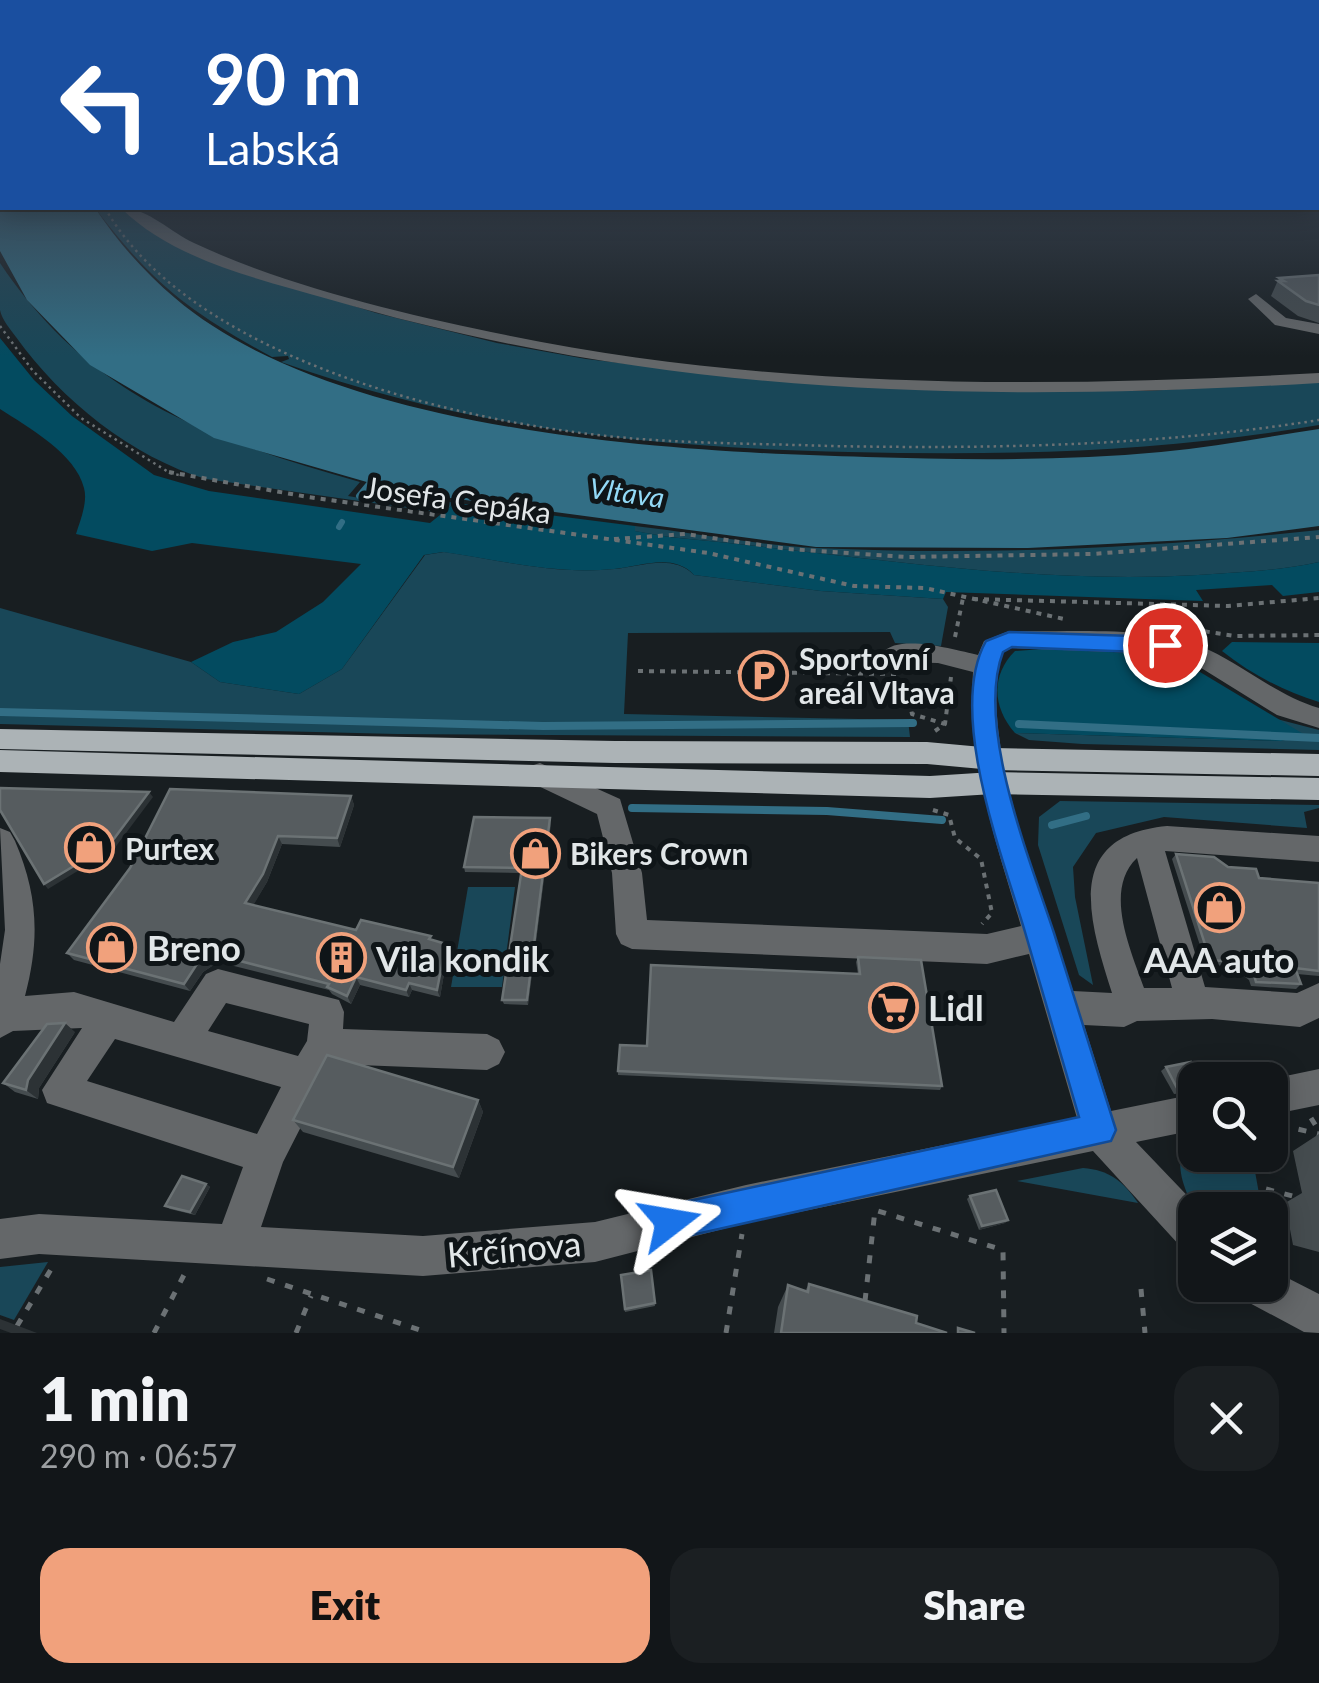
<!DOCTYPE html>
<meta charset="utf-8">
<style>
body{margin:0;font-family:Lato,sans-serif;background:#1b1f22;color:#f1f3f6;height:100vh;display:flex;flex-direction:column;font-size:38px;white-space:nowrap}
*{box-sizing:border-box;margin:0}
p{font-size:32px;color:#9c9fa2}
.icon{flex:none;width:55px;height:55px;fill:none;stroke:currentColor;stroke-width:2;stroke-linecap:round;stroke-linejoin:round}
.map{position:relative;height:1333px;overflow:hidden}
.side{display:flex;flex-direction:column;background:#121619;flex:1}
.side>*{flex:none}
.banner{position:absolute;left:0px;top:0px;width:1320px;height:210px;box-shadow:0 5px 25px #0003,0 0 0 2px #313538;background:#1a4fa0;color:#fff;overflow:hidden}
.controls{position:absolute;left:1178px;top:1062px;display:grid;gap:20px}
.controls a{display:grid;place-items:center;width:110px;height:110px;border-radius:20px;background:#121619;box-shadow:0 5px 25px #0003,0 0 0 2px #313538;font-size:50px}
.pin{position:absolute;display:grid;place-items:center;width:85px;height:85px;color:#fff;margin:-42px;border:5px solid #fff;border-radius:50%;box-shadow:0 2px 10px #0007}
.me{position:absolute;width:110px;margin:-55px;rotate:76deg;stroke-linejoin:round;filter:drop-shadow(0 0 8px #0008)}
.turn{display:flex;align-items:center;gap:35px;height:210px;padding:0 40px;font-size:45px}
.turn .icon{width:130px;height:130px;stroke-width:2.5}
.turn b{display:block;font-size:70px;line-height:85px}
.round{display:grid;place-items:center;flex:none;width:105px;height:105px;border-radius:30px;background:#1b1f22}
.overview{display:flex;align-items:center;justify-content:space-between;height:170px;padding:0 40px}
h1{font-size:60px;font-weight:800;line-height:75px}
.button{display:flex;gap:20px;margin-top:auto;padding:20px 40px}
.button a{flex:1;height:115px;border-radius:30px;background:#f1a17c;color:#111;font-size:40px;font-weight:800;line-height:115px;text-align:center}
.button a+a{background:#1b1f22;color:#f1f3f6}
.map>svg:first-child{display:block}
</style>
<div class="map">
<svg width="1319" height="1333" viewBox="0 0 1319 1333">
<rect width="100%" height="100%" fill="#181e21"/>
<g fill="#194758">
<path d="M95,208H124L138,220L291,286L376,313L497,343L586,359L681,370L1014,390L1148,391L1319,380V425C1163,452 1007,456 849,452C649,447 472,430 281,362L289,359L288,356L272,357C188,311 153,284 95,208Z"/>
<path d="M0,263C90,398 210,439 360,482L348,496L366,499L371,486L455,503L443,513L206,479C132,457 61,400 16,337C10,329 2,320 0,310C0,296 0,278 0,263Z"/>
<path d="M635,526C695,533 756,545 817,548C984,556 1153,548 1319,530V562C1279,571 1239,572 1198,575C1021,585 845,553 669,537L634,531Z"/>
<path d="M444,552C498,560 558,575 614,569C640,567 672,553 694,575L821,591L943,599L948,607L941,646L895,643L890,632L628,633L624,714L908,720L910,737L397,734L0,724V608L191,662L220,682L299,694L342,669L425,555Z"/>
<polygon points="1273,718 1319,730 1319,750 1082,744 1029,740 1015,733 1281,741 1304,735"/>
<polygon points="1060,801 1319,805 1319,808 1304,812 1307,828 1164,817 1096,833 1073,867 1075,897 1093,985 1079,975 1038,845 1039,817"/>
<polygon points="468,887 515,887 502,987 451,987"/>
<path d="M1195,1141V1155H1252L1262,1210H1195C1184,1189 1174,1165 1185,1143Z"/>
<path d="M1083,1168C1109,1170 1123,1181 1138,1203L1017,1181Z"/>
<polygon points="48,1262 14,1320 0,1315 0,1267"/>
</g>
<g fill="#034b60">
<path d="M0,338L34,380L72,416L154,475L209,491L430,523L455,503L635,526V531L669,537C845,553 1021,585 1198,575C1239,572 1279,571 1319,562V592L1283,596L1272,585L1196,590L1203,601L946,592L943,599L821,591L694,575C673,552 639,567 614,569C558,575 498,560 443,552L424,555L342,669L299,694L220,682L191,662L233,642L276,632L323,602L361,564L192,543L152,551L76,534C80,521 88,502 84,488C76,454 28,427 0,409Z"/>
<path d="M1232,642L1319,643V702C1283,691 1251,674 1222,651Z"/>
<path d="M1042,649L1154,654L1190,666L1305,735L1281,741L1015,733C993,708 990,676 1015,651Z"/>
</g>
<path fill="#326e85" d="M0,171L2,208H95C117,241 144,272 175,298C332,432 665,452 866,457C964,460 1063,461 1161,452C1214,447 1267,437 1319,429V526L1227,538L1028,548L816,547L398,491L214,438L90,365L27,300L0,251Z"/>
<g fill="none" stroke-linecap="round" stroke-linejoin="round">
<g stroke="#326e85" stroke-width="6">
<polyline points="359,496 374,478"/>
<polyline points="339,527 342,522"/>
</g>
<g stroke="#326e85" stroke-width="8">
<polyline points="0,712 543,726 913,723"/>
<polyline points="1019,724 1319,738"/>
<polyline points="632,808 827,811 942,820"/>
<polyline points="1052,825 1086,816"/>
</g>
<g stroke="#6b7174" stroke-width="2.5" stroke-dasharray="2.5 4" stroke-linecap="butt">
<path d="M105,208C185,348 423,412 574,432C659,444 745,443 830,446C995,449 1156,446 1319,420"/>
<polyline points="0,326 33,371 81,418 170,473 179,475"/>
</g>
<g stroke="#6b7174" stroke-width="4" stroke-dasharray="5 6" stroke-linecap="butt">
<polyline points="169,472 308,497 708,553 854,586 925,588 1064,619"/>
<polyline points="614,539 685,534 788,549 907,557 1092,554 1319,537"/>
<polyline points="973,599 1228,606 1319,598"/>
<polyline points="1183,628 1235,636 1319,635"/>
<polyline points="955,637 963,598"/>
<polyline points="638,671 897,674"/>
<polyline points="891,696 908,696 912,714 945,724"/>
<polyline points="935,731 945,724 951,677"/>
<polyline points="933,810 949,815 955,838 981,859 992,913 982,924"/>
</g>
<g stroke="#6b7174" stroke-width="5" stroke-dasharray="8 11" stroke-linecap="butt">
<polyline points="1311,1118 1319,1131"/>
<polyline points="1280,1125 1319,1134"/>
<polyline points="1266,1189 1300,1198"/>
<polyline points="267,1279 429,1333"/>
<polyline points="1141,1289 1145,1333"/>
<polyline points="865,1301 875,1210 1003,1250 1004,1333"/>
<polyline points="17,1326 53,1266"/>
<polyline points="154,1333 186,1271"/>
<polyline points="296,1333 311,1296"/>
<polyline points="726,1333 742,1234"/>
</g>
<g fill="#646769" fill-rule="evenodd">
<rect x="1318" y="176" width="1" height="8"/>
<path d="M121,208C145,206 172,233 194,243C285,286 407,315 506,335C775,390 1046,388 1319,373V383C973,403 664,397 328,299C259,279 173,260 121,208Z"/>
<polygon points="1256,294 1286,318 1319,324 1319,334 1275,325 1248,299"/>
<path d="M1009,631C1068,633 1156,624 1209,650C1247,668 1278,696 1319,708V728L1277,715L1190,661L1165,654L1012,648L1003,652C974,735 1047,907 1073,991L1112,993C1089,921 1062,836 1167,826L1319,836V862L1165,851L1205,987L1297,993L1319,983V1018L1300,1027L1212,1019L1137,1021L1124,1027L1084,1025L1111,1111L1195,1094V1130L1136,1142L1201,1210H1195V1253L1181,1247L1093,1151L746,1223L595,1262L423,1276L39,1254L0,1259V1219L39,1214L222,1224L243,1167L47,1103L42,1090L82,1028L13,1031L0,1038V964L5,930L0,828L10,832L15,841C38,895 40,939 25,996L74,992L174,1022L206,974L218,969L339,1000L344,1012L343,1029L487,1034L499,1040L505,1052L499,1064L487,1070L333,1064L283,1162L261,1227L423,1236L595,1222L746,1185L1077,1118L1029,954L987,964L632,949L621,944L616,934L612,873L597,814L530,782L526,774L530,766L540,763L620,799L642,873L647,920L987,934L1021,926C996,842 967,761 973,672L938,663L895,662L883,653C897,633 956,650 978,655L984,641ZM1137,858L1172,988H1144C1131,951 1103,890 1137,858ZM226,1003L309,1024L307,1041L298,1056L208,1031ZM115,1039L281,1087L257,1134L87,1081Z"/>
<polygon points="1319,1069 1319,1105 1270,1115 1267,1080"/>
<polygon points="1270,1269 1319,1294 1319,1333 1304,1332 1244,1300 1238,1285 1270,1285"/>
</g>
<g fill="#acb3b6" fill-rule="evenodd">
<polygon points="0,729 615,741 927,742 993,748 1319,754 1319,776 993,770 927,764 615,763 0,749"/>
<polygon points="0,750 930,776 993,772 1319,778 1319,800 993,794 930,798 0,772"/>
</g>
</g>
<g fill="#454c4f">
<polygon points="1319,275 1319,323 1298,316 1271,296 1279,278"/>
<polygon points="351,796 354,805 340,847 282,844 267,882 253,905 356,930 432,940 448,951 440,997 412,990 409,997 360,985 351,1004 332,994 329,990 218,962 203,972 190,991 74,960 67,953"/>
<polygon points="551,823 528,1005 504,1004 502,1000 521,873 465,872 464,867"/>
<polygon points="1176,854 1228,867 1259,878 1319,883 1319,976 1297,974 1301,984 1296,989 1251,986 1249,980 1232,967 1206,964 1172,859"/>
<polygon points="858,957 942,1086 940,1090 618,1075 618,1071 647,1046 858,974 856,962"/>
<polygon points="75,1032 39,1088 38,1099 15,1092 3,1083"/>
<polygon points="1166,1067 1195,1080 1195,1092 1174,1094 1161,1071"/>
<polygon points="478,1100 483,1112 459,1178 303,1132 293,1120"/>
<polygon points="1319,1134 1319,1252 1293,1245 1285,1203 1302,1193 1293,1151"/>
<polygon points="206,1184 210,1187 195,1215 170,1209 165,1206"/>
<polygon points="970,1196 1008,1220 1005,1223 979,1230 967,1199"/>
<polygon points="651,1270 655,1306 625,1312 621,1275"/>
<polygon points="809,1284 916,1323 947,1333 774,1333 778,1307 788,1285 805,1291"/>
</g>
<g fill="#2c3235">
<polygon points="149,792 153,797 114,849 48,889 44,884"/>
<polygon points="351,796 354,805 340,847 337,838"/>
<polygon points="550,818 551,823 528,1005 527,1000"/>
<polygon points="278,836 282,844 267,882 250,911 245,903"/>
<polygon points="446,944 448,951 440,997 437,990"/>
<polygon points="213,954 218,962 203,972 190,991 184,984 197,964"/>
<polygon points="356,977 360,985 351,1004 347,996"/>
<polygon points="409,983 412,990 409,997 406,990"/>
<polygon points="65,1023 75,1032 39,1088 38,1099 26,1090 28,1080"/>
<polygon points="478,1100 483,1112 459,1178 453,1167"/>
<polygon points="206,1184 210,1187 195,1215 190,1212"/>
<polygon points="1008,1220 1005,1223 979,1230 982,1226"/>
<polygon points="0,1319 37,1333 11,1333 0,1329"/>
</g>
<g fill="#565c5f" stroke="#6b7274" stroke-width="2.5">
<polygon points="1319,275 1319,305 1306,301 1278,281 1284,281 1279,278"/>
<polygon points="0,788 149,792 110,844 44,884 0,810"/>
<polygon points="170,789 351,796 337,838 278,836 263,874 245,903 356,930 361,920 431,936 429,939 446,944 437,990 409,983 406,990 356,977 347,996 327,987 329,984 213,954 197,964 184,984 67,953 130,868"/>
<polygon points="474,817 550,818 527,1000 502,1000 522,868 464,867"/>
<polygon points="1176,854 1214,857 1228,867 1256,869 1259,878 1319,883 1319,971 1295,968 1301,984 1256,982 1254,975 1237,962 1210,960"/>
<polygon points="858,957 921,960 942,1086 618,1071 620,1045 647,1046 651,965 860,974"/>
<polygon points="65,1023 28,1080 26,1090 3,1083 47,1024"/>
<polygon points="327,1055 478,1100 453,1167 293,1120"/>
<polygon points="1191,1062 1202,1080 1195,1080 1195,1088 1178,1090 1166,1067"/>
<polygon points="182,1176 206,1184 190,1212 165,1206"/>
<polygon points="996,1190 1008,1220 982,1226 970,1196"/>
<polygon points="651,1270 655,1303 625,1309 621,1275"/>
<polygon points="809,1284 917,1316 916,1323 947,1333 781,1333 788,1285 808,1292"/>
<polygon points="958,1328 975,1333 958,1333"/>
</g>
<linearGradient id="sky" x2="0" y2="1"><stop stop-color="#0d1012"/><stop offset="0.48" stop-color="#37414e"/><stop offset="1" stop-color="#37414e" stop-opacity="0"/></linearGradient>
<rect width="1319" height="357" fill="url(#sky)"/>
<path fill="#1a73e8" stroke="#114b97" stroke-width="2.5" d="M1009,632L1165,637L1176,645L1165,653L1012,647L1003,652C975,725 1030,860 1054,933C1075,998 1095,1064 1116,1130L1111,1141L670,1240L658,1235L653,1222L658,1210L670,1205L1079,1117C1061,1055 1043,994 1025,932C1003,858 946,712 986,641Z"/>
<defs>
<symbol id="parking-ring" viewBox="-11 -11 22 22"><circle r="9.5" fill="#0f1518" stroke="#f1a17c" stroke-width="1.5"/><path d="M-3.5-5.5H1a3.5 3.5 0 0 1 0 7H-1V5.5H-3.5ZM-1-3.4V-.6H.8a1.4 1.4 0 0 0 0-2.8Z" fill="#f1a17c"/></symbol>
<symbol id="shop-ring" viewBox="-11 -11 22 22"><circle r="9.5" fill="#0f1518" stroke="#f1a17c" stroke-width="1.5"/><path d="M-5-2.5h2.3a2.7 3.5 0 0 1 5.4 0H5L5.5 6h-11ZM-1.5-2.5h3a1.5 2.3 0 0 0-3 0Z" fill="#f1a17c"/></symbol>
<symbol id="building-ring" viewBox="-11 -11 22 22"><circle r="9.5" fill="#0f1518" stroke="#f1a17c" stroke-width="1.5"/><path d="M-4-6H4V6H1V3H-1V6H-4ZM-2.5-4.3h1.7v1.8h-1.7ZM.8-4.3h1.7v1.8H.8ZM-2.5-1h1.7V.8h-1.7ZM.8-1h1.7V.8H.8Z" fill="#f1a17c"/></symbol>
<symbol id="supermarket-ring" viewBox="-11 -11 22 22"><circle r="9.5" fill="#0f1518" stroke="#f1a17c" stroke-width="1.5"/><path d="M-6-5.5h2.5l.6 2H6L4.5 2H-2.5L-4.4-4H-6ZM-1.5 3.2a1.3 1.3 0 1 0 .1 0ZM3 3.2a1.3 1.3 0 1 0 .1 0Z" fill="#f1a17c"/></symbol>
</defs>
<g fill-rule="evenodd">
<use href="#parking-ring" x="736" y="648" width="55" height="55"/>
<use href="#shop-ring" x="62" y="820" width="55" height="55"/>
<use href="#shop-ring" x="508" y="826" width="55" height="55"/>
<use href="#shop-ring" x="1192" y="880" width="55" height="55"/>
<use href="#shop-ring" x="84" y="920" width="55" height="55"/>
<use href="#building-ring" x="314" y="930" width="55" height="55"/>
<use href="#supermarket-ring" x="866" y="980" width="55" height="55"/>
</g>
<g text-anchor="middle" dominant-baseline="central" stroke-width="10" stroke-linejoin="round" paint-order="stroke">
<g font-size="28" font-style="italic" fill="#93daf7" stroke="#0f1518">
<text transform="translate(627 492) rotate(8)">Vltava</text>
</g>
<g font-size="30" fill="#e1e6e8" stroke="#0f1518">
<text transform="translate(458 499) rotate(8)">Josefa Cepáka</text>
</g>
<g font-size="30" font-weight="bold" fill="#e1e6e8" stroke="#0f1518" text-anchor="start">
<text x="799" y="658">Sportovní<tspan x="799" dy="34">areál Vltava</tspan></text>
<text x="125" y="848">Purtex</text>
<text x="570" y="853">Bikers Crown</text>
</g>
<g font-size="35" font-weight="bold" fill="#e1e6e8" stroke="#0f1518" text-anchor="start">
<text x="147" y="947">Breno</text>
<text x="376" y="958">Vila kondik</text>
<text x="1219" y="959" text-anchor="middle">AAA auto</text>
<text x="928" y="1007">Lidl</text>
</g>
<g font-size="35" fill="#e1e6e8" stroke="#0f1518">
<text transform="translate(514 1248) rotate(-5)">Krčínova</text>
</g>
</g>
</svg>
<div class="controls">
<a><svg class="icon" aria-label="search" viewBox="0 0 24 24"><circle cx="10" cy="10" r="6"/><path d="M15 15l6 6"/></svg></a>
<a><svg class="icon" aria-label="layers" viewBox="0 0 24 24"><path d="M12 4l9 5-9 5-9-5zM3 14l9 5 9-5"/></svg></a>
</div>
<div class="pin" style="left:1165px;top:645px;background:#d93025"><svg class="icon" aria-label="arrive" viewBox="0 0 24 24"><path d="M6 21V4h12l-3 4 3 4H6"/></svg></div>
<svg class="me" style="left:670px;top:1222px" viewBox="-20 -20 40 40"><path d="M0-17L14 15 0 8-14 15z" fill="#1a73e8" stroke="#fff" stroke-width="4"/></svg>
<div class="banner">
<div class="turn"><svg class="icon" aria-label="left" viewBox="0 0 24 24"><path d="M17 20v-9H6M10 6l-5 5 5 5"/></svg><div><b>90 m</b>Labská</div></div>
</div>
</div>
<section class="side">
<div class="overview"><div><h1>1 min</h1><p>290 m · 06:57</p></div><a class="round"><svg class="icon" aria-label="close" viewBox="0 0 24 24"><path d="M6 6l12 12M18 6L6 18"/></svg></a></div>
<div class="button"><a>Exit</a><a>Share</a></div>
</section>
